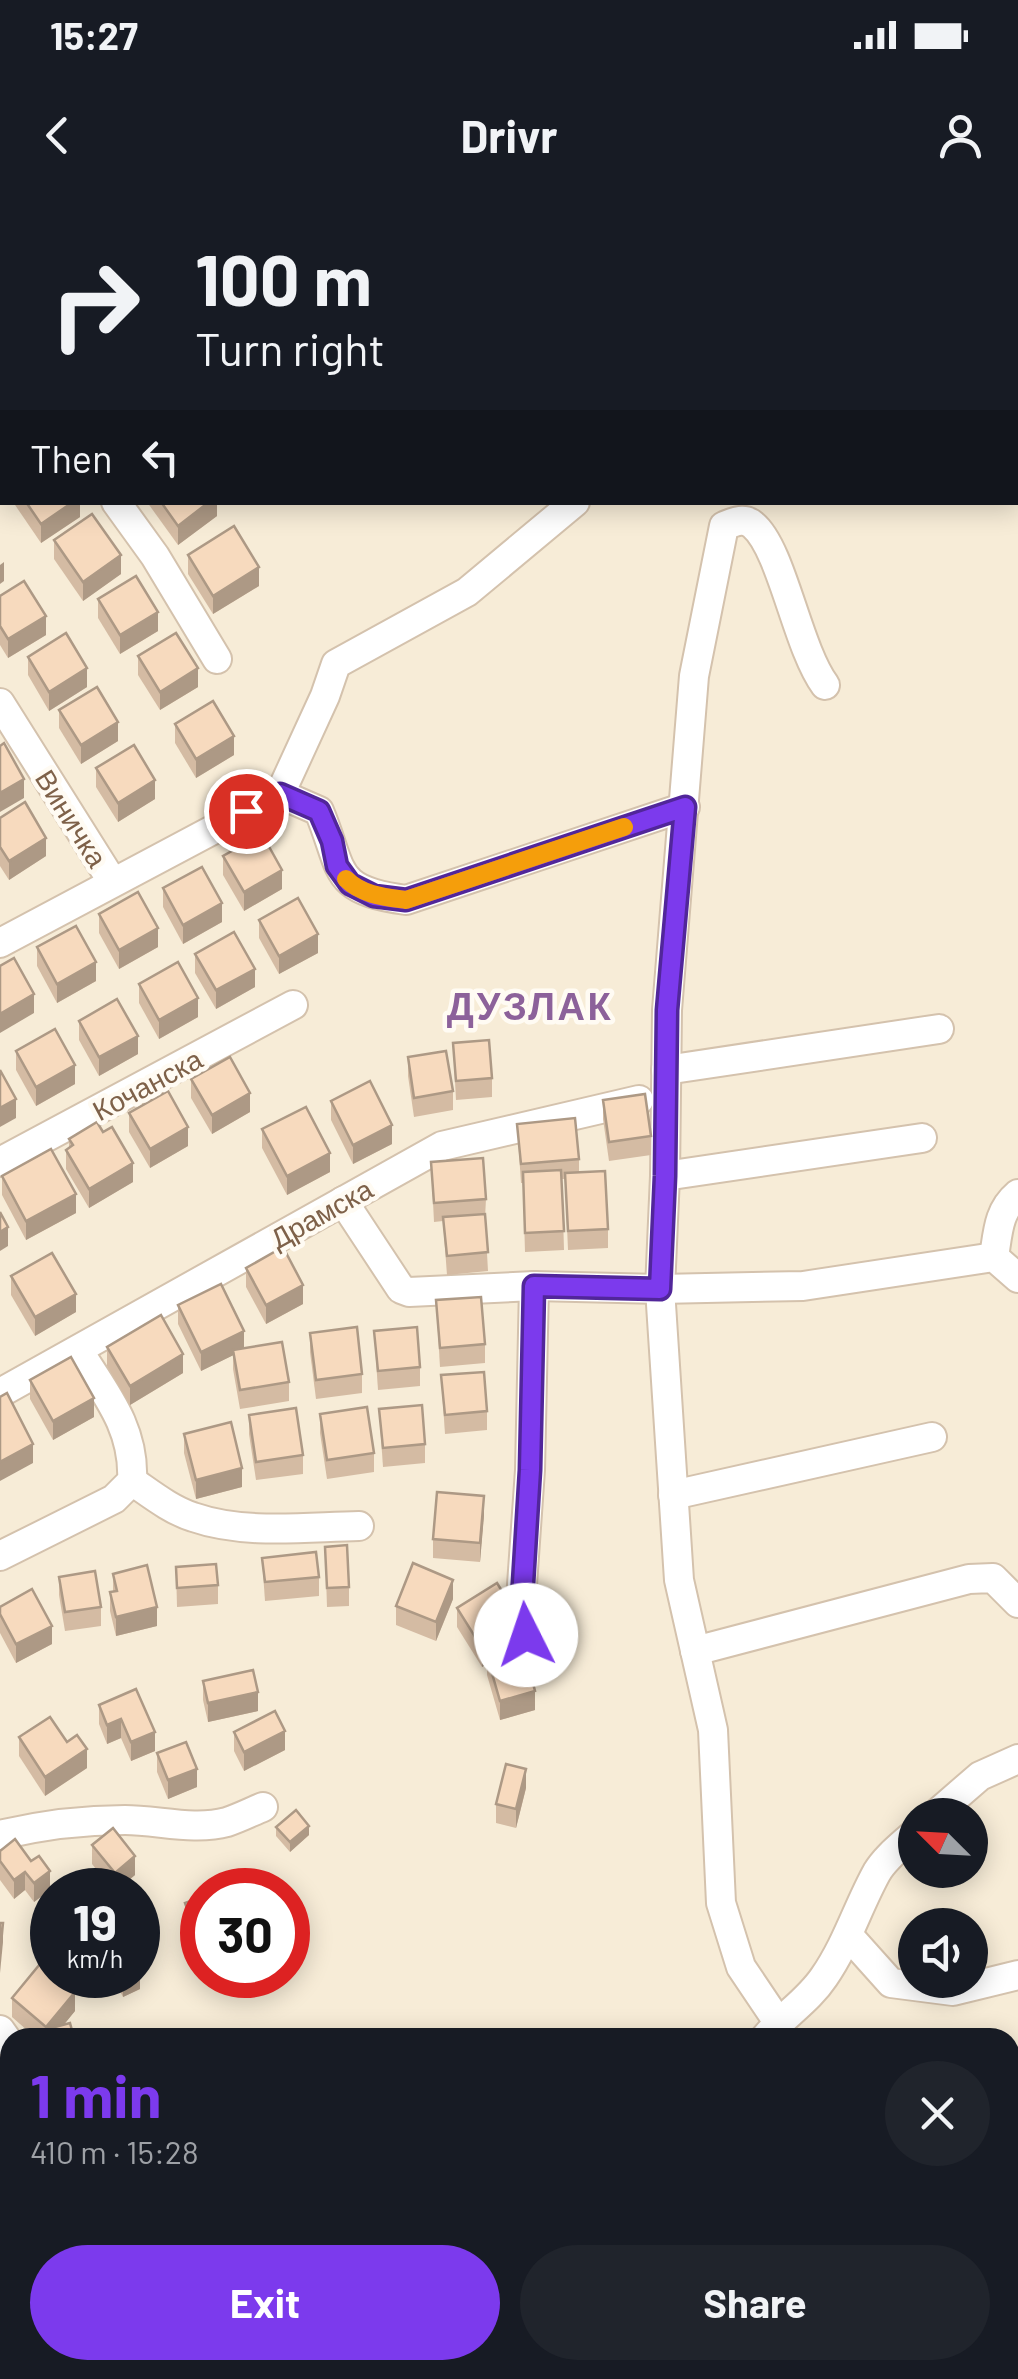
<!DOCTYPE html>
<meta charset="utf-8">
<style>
body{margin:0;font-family:Barlow,sans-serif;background:#20242c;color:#f1f3f6;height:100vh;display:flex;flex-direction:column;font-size:38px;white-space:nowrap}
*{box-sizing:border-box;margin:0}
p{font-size:32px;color:#9ea1a6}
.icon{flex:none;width:55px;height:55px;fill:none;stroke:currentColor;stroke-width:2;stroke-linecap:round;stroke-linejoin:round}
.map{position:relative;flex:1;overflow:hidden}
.side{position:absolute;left:0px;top:1828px;width:1020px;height:352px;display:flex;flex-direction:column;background:#171b24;border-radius:30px 30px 0 0;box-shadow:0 5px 25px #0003}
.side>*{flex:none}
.guide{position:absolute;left:0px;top:0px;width:1020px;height:305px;box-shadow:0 5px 25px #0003;background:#171b24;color:#f1f3f6;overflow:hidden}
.needle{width:65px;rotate:294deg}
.tools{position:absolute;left:898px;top:1598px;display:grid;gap:20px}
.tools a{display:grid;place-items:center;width:90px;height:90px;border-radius:50%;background:#171b24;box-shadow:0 5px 25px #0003;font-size:50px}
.speed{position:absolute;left:30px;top:1668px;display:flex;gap:20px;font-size:50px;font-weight:700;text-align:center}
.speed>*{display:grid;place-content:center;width:130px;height:130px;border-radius:50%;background:#171b24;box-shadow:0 5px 25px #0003;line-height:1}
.speed small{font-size:25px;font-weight:400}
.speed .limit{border:15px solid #d22;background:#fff;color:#111}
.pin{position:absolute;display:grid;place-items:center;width:85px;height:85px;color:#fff;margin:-42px;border:5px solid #fff;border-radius:50%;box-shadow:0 2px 10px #0007}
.me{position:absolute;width:110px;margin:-55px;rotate:356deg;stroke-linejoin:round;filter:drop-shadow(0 0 8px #0008)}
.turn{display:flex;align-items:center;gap:35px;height:210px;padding:0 30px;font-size:45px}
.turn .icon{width:130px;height:130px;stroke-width:2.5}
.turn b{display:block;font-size:70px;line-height:85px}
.then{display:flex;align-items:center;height:95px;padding:0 30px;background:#0003;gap:20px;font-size:38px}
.round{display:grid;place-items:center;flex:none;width:105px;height:105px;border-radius:52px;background:#20242c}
.summary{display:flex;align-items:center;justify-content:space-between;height:170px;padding:0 30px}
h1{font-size:60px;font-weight:700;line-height:75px;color:#7c3aed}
.button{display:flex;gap:20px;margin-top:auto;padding:20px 30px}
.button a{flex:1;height:115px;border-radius:60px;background:#7c3aed;color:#fff;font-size:40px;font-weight:700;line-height:115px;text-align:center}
.button a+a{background:#20242c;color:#f1f3f6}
.status{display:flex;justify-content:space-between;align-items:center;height:70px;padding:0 50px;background:#171b24;direction:ltr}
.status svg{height:28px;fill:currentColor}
header{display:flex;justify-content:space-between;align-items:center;height:130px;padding:0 30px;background:#171b24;font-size:45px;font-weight:700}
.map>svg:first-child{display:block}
</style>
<div class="status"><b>15:27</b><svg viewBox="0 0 49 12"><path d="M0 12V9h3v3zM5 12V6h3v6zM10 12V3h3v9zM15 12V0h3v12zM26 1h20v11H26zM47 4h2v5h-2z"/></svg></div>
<header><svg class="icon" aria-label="back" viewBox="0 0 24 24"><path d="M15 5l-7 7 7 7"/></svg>Drivr<svg class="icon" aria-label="person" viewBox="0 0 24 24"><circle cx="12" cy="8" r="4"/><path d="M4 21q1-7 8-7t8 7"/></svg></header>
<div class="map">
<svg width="1018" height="2179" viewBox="0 0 1018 2179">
<rect width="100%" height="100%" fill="#fff9ea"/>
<path fill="#f7ecd7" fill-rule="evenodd" d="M0,0H1018V1956L1010,1960V1838H10V2170H611L594,2179H0ZM2,2H1018V302H2ZM915,1615H970V1670H915ZM52,1690H138V1775H52ZM202,1690H288V1775H202ZM915,1725H970V1780H915Z"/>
<polygon fill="#d3efc6" points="396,2170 517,2170 514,2179 468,2179 462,2173 450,2171 443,2179 386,2179"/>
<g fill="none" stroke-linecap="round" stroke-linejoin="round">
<defs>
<g id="minor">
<polyline points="823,2 825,0"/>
<polyline points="0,81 2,78"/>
<polyline points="0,165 2,168"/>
<polyline points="116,302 155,356 217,459"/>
<polyline points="0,503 112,681"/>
<path d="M280,594L319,611C344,671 331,690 406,700L685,607"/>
<polyline points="280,594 325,496 336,464 467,392 575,302"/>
<polyline points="0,743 280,594"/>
<polyline points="666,870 939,829"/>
<polyline points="0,962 293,805"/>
<polyline points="665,976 922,938"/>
<polyline points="343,1001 401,1089 409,1092 534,1086 660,1089 803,1086 994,1057 1018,1078"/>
<path d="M994,1057C998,1032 998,1011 1018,994"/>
<polyline points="0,1193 442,946 639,900"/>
<path d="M132,1281C151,1294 171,1310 193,1317C245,1335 305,1327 359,1326"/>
<polyline points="673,1295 932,1237"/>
<path d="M0,1356L114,1299L132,1281C135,1228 105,1193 78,1150"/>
<polyline points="526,1435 521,1399 530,1270 534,1086"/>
<polyline points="695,1451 969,1379 993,1378 1018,1403"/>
<polyline points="935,1615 980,1576 1018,1559"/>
<path d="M0,1635C42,1625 82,1620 125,1620C158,1620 194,1631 227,1622C239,1618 251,1612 263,1607"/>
<polyline points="848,1735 891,1783 953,1791 1018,1775"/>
<path d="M778,1822L741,1767L721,1703L713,1530L679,1380L660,1089L665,976L667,810L694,476L724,326C734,322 744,317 753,325C782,349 797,447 825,485"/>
<polyline points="0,1830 10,1844"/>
<path d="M765,1838C784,1815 808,1801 824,1777C847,1744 858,1706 877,1672C886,1657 902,1645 915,1633"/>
<polyline points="1010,2153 1018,2150"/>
<polyline points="808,2170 822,2179"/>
<polyline points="179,2179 193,2170"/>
<polyline points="370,2179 380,2170"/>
<polyline points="522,2179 525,2170"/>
<polyline points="558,2179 567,2170"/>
<polyline points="949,2179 970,2170"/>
</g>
</defs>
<use href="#minor" stroke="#d4c2ad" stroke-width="32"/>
<use href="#minor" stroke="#fff" stroke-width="28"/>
</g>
<g fill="#d4bba3">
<polygon points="2,79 2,130 0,128 0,82"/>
<polygon points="13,302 80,302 80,317 41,343"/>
<polygon points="147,302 217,302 217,316 178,345"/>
<polygon points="54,340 121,374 83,401 54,359"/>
<polygon points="188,355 259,386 213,414 188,374"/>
<polygon points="0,396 46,435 8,458 0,445"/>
<polygon points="98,399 158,431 120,454 98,418"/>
<polygon points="138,456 198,487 160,510 138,475"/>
<polygon points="28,457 87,487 49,511 28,475"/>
<polygon points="59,510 118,541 81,564 59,528"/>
<polygon points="175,524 234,555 196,578 175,543"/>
<polygon points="96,568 155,599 118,622 96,587"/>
<polygon points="0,618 46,656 9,680 0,666"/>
<polygon points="223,656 282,689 244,711 223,675"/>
<polygon points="163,688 222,722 183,744 163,707"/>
<polygon points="99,714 158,747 119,769 99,733"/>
<polygon points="259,720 318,753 279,774 259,738"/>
<polygon points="37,747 96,781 57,803 37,766"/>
<polygon points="195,754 255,787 216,809 195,773"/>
<polygon points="139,784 198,817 159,839 139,803"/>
<polygon points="79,821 138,854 99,876 79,840"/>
<polygon points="453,843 492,878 492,897 456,900"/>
<polygon points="16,851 75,884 36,906 16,870"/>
<polygon points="408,857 453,891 453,910 414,917 408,876"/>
<polygon points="191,879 250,912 212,934 191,898"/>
<polygon points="603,900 651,936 651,955 609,961 603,919"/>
<polygon points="331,901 392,944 353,964 331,920"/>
<polygon points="129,913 188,946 150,968 129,932"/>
<polygon points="517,924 579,959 579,972 608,1029 608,1048 568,1050 565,979 562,979 564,1050 525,1052 523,983 521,983"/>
<polygon points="262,929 330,972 287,995 262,948"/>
<polygon points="103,932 133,982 89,1008 66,969 66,950 69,948 69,939"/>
<polygon points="431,962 486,999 485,1018 488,1071 447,1075 443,1021 434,1022"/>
<polygon points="2,976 76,1013 26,1040 2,995"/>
<polygon points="246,1068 303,1104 266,1124 246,1087"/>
<polygon points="11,1076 76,1112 35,1136 11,1095"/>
<polygon points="436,1100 485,1144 485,1163 440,1167"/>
<polygon points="178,1105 244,1148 289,1182 289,1201 240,1209 233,1169 233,1155 201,1171 178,1124"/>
<polygon points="374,1131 420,1167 420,1186 378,1190"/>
<polygon points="310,1133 362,1174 362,1193 316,1199 310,1152"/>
<polygon points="107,1147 183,1173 130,1205 107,1166"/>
<polygon points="441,1175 487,1211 487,1230 445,1234"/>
<polygon points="30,1180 94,1217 53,1240 30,1199"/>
<polygon points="379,1209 425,1244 425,1263 383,1267"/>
<polygon points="320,1214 374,1253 374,1272 327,1279 320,1233"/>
<polygon points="249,1215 303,1255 303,1274 256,1280 249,1234"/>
<polygon points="184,1234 242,1287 196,1299 184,1253"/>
<polygon points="484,1315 480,1362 433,1358 433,1339"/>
<polygon points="325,1347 349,1387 349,1406 327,1407"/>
<polygon points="262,1358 319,1377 319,1396 265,1401"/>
<polygon points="176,1367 218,1385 218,1404 177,1407"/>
<polygon points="113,1374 157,1426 116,1436 110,1411 110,1392 113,1392"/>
<polygon points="59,1377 101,1407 101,1426 65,1431 59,1395"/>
<polygon points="453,1399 436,1441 396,1425 396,1406"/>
<polygon points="0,1407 52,1444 16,1463 0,1433"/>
<polygon points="457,1408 522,1442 509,1450 535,1510 500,1520 487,1475 487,1464 482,1467 457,1427"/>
<polygon points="203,1481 258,1511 208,1522 203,1500"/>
<polygon points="136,1489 155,1551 131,1561 121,1538 107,1544 99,1524 99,1505"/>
<polygon points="234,1532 285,1550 244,1571 234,1551"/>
<polygon points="19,1537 67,1542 87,1568 45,1596 19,1556"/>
<polygon points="157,1553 197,1587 168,1599 157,1572"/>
<polygon points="526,1588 516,1628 496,1623 496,1604"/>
<polygon points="276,1627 309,1635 290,1652 276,1636"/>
<polygon points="92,1645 135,1675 117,1690 113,1690 92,1664"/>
<polygon points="0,1651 50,1690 34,1702 25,1690 14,1699 0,1680"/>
<polygon points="202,1697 202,1757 199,1758 185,1722 185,1703"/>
<polygon points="112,1775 138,1775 140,1789 123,1797"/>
<polygon points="12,1798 75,1811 63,1825 74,1838 36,1838 12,1817"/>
<polygon points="0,2012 10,2019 10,2058 0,2050"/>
<polygon points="36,2170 87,2170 87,2175 78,2179 40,2179"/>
<polygon points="268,2170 336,2170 336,2172 328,2179 276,2179"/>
</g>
<g fill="#ad9985">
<polygon points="2,265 2,284 0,286 0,267"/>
<polygon points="73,302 80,302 80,317 41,343 41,324"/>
<polygon points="209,302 217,302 217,316 178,345 178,326"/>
<polygon points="121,355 121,374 83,401 83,382"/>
<polygon points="4,362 4,381 0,384 0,365"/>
<polygon points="259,367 259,386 213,414 213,396"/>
<polygon points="158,412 158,431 120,454 120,435"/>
<polygon points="46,416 46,435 8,458 8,439"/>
<polygon points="87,468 87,487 49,511 49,492"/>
<polygon points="198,468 198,487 160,510 160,492"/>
<polygon points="118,522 118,541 81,564 81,545"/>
<polygon points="234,536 234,555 196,578 196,559"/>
<polygon points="24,579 24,598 0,612 0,593"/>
<polygon points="155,580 155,599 118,622 118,603"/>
<polygon points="46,638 46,656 9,680 9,661"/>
<polygon points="282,670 282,689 244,711 244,692"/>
<polygon points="222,703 222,722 183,744 183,725"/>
<polygon points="158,728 158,747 119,769 119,750"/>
<polygon points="318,734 318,753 279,774 279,756"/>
<polygon points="96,762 96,781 57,803 57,784"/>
<polygon points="255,769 255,787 216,809 216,790"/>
<polygon points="34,794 34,813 0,833 0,814"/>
<polygon points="198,798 198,817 159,839 159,820"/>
<polygon points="138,836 138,854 99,876 99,857"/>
<polygon points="75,865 75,884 36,906 36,887"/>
<polygon points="250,893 250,912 212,934 212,915"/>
<polygon points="16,899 16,918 0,927 0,908"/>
<polygon points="392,925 392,944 353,964 353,945"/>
<polygon points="188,927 188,946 150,968 150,949"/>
<polygon points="330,953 330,972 287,995 287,976"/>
<polygon points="133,963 133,982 89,1008 89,989"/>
<polygon points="76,994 76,1013 26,1040 26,1021"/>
<polygon points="8,1027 8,1046 0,1051 0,1032"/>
<polygon points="303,1085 303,1104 266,1124 266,1105"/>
<polygon points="76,1094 76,1112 35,1136 35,1117"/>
<polygon points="244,1131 244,1150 201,1171 201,1152"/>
<polygon points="183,1154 183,1173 130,1205 130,1186"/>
<polygon points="94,1198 94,1217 53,1240 53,1221"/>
<polygon points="33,1244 33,1263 0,1281 0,1262"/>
<polygon points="242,1268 242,1287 196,1299 196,1280"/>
<polygon points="484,1296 484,1315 480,1362 480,1343"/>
<polygon points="453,1380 453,1399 436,1441 436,1422"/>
<polygon points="157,1407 157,1426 116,1436 116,1417"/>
<polygon points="522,1423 522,1442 489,1462 487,1456 487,1464 482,1467 482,1448"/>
<polygon points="52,1426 52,1444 16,1463 16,1444"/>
<polygon points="535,1491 535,1510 500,1520 500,1501"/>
<polygon points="258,1492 258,1511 208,1522 208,1503"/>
<polygon points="121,1519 121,1538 107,1544 107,1525"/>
<polygon points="285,1531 285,1550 244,1571 244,1552"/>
<polygon points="155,1532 155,1551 131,1561 131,1542"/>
<polygon points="87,1549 87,1568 45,1596 45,1577"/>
<polygon points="197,1569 197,1587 168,1599 168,1580"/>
<polygon points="526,1569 526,1588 516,1628 516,1609"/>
<polygon points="309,1626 309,1635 290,1652 290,1642"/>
<polygon points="135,1656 135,1675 117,1690 115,1690 115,1673"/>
<polygon points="50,1671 50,1690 34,1702 34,1683"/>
<polygon points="25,1672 25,1690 14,1699 14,1680"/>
<polygon points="3,1723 3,1742 0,1773 0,1754"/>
<polygon points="202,1738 202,1757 199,1758 199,1740"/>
<polygon points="140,1770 140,1789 123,1797 123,1778 130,1775 138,1775 138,1772"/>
<polygon points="75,1792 75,1811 54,1837 51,1828 51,1838 46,1838 46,1827"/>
<polygon points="10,2099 10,2118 0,2122 0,2103"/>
<polygon points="10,2170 14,2170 14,2179 0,2179 0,2177"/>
<polygon points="56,2170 87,2170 87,2175 78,2179 47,2179 47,2174"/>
<polygon points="316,2170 336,2170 336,2172 328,2179 306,2179"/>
</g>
<g fill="#f7dabe" stroke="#ad9985" stroke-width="2.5">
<polygon points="2,79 2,111 0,109 0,82"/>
<polygon points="0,200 2,203 2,265 0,267"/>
<polygon points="26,302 73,302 41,324"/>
<polygon points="161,302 209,302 178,326"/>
<polygon points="92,314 121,355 83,382 54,340"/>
<polygon points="234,326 259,367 213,396 188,355"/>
<polygon points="136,376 158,412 120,435 98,399"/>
<polygon points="24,381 46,416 8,439 0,426 0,396"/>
<polygon points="66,433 87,468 49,492 28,457"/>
<polygon points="176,433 198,468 160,492 138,456"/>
<polygon points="97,487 118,522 81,545 59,510"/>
<polygon points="213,501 234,536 196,559 175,524"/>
<polygon points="4,543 24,579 0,593 0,546"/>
<polygon points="134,545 155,580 118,603 96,568"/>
<polygon points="25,602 46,638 9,661 0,647 0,618"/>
<polygon points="262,634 282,670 244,692 223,656"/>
<polygon points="202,667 222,703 183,725 163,688"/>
<polygon points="138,692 158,728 119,750 99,714"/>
<polygon points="298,698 318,734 279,756 259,720"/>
<polygon points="76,726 96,762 57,784 37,747"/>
<polygon points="234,732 255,769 216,790 195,754"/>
<polygon points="14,758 34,794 0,814 0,766"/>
<polygon points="178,762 198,798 159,820 139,784"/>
<polygon points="117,799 138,836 99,857 79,821"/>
<polygon points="55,829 75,865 36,887 16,851"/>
<polygon points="489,840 492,878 456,881 453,843"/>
<polygon points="446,851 453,891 414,898 408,857"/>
<polygon points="230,857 250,893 212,915 191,879"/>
<polygon points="0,870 16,899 0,908"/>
<polygon points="370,881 392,925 353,945 331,901"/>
<polygon points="168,891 188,927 150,949 129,913"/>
<polygon points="645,894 651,936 609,942 603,900"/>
<polygon points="306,907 330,953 287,976 262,929"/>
<polygon points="575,918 579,959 521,964 517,924"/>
<polygon points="97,922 103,932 112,927 133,963 89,989 66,950 73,945 69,939"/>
<polygon points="51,949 76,994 26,1021 2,976"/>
<polygon points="483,958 486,999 434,1003 431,962"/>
<polygon points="561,970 564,1031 525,1033 523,972"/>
<polygon points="605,971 608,1029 568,1031 565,973"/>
<polygon points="0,1012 8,1027 0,1032"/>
<polygon points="485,1014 488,1052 447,1056 443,1017"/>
<polygon points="283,1047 303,1085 266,1105 246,1068"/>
<polygon points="52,1053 76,1094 35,1117 11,1076"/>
<polygon points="221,1084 244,1131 201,1152 178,1105"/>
<polygon points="481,1097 485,1144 440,1148 436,1100"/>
<polygon points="161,1115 183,1154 130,1186 107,1147"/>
<polygon points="357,1127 362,1174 316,1180 310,1133"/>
<polygon points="417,1127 420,1167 378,1171 374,1131"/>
<polygon points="282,1142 289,1182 240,1190 233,1150"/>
<polygon points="71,1157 94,1198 53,1221 30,1180"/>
<polygon points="484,1172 487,1211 445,1215 441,1175"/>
<polygon points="7,1193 33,1244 0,1262 0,1197"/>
<polygon points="422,1205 425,1244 383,1248 379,1209"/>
<polygon points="367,1207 374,1253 327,1260 320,1214"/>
<polygon points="296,1208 303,1255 256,1262 249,1215"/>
<polygon points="231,1222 242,1268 196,1280 184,1234"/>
<polygon points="437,1292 484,1296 480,1343 433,1339"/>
<polygon points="347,1345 349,1387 327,1388 325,1347"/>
<polygon points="316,1352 319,1377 265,1382 262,1358"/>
<polygon points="413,1363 453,1380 436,1422 396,1406"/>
<polygon points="216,1364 218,1385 177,1388 176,1367"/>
<polygon points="147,1365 157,1407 116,1417 110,1392 117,1391 113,1374"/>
<polygon points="95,1371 101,1407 65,1412 59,1377"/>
<polygon points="497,1383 522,1423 482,1448 457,1408"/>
<polygon points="32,1389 52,1426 16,1444 0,1414 0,1407"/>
<polygon points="523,1446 535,1491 500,1501 487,1456"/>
<polygon points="253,1470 258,1492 208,1503 203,1481"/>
<polygon points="136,1489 155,1532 131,1542 121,1519 107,1525 99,1505"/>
<polygon points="275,1511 285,1531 244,1552 234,1532"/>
<polygon points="50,1517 67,1542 77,1535 87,1549 45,1577 19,1537"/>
<polygon points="186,1542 197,1569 168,1580 157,1553"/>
<polygon points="506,1564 526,1569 516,1609 496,1604"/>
<polygon points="296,1610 309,1626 290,1642 276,1627"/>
<polygon points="113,1628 135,1656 115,1673 92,1645"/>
<polygon points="15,1639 31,1661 39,1656 50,1671 34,1683 25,1672 14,1680 0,1661 0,1651"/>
<polygon points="202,1697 202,1738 199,1740 185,1703"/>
<polygon points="0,1723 3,1723 0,1754"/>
<polygon points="40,1764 75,1792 46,1827 12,1798"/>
<polygon points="70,1823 74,1838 54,1838 51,1828"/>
<polygon points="0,2012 10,2019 10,2048 0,2041"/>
<polygon points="10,2080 10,2099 0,2103 0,2084"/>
<polygon points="0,2147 10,2160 10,2169 0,2177"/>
<polygon points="237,2170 268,2170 275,2179 225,2179"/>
<polygon points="285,2170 316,2170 306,2179 292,2179"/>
</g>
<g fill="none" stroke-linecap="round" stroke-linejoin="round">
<defs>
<polyline id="route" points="246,611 280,594 319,611 332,641 337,666 350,684 374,696 406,700 685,607 667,810 665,976 660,1089 534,1086 530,1270 522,1399 526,1435"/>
</defs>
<use href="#route" stroke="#51269a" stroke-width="25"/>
<use href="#route" stroke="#7c3aed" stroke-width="18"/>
<path stroke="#f59e0b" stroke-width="18" d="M346,679C362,695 384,697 406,700L624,627"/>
</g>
<g text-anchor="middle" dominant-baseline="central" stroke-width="9" stroke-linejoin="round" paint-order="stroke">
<g font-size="28" fill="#7e6149" stroke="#fffbf3">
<text transform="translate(72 618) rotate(58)">Виничка</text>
<text transform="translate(147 884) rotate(-28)">Кочанска</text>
<text transform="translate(321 1013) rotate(-29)">Драмска</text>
</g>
<g font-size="38" font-weight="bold" letter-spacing="2.5" fill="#8c619a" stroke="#fffbf3">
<text x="530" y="805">ДУЗЛАК</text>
</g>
</g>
</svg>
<div class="tools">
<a><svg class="needle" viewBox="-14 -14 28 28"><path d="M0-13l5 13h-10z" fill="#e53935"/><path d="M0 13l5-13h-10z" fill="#9ea1a6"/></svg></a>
<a><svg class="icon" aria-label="sound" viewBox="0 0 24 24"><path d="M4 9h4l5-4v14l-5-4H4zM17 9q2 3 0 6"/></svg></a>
</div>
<div class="speed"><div>19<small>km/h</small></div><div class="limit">30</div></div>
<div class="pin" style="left:246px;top:611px;background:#d93025"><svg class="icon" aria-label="arrive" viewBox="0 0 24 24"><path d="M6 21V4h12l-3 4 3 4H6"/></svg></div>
<svg class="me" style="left:526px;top:1435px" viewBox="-20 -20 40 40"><circle r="19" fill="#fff"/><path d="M0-13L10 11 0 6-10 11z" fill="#7c3aed"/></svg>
<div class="guide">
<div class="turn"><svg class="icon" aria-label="right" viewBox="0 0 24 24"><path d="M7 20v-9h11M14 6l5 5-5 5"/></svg><div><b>100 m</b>Turn right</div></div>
<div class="then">Then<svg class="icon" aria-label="left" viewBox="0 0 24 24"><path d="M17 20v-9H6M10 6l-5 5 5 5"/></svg></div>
</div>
<section class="side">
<div class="summary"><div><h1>1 min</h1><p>410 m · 15:28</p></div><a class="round"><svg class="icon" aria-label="close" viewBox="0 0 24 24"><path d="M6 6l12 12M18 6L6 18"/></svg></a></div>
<div class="button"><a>Exit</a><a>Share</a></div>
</section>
</div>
